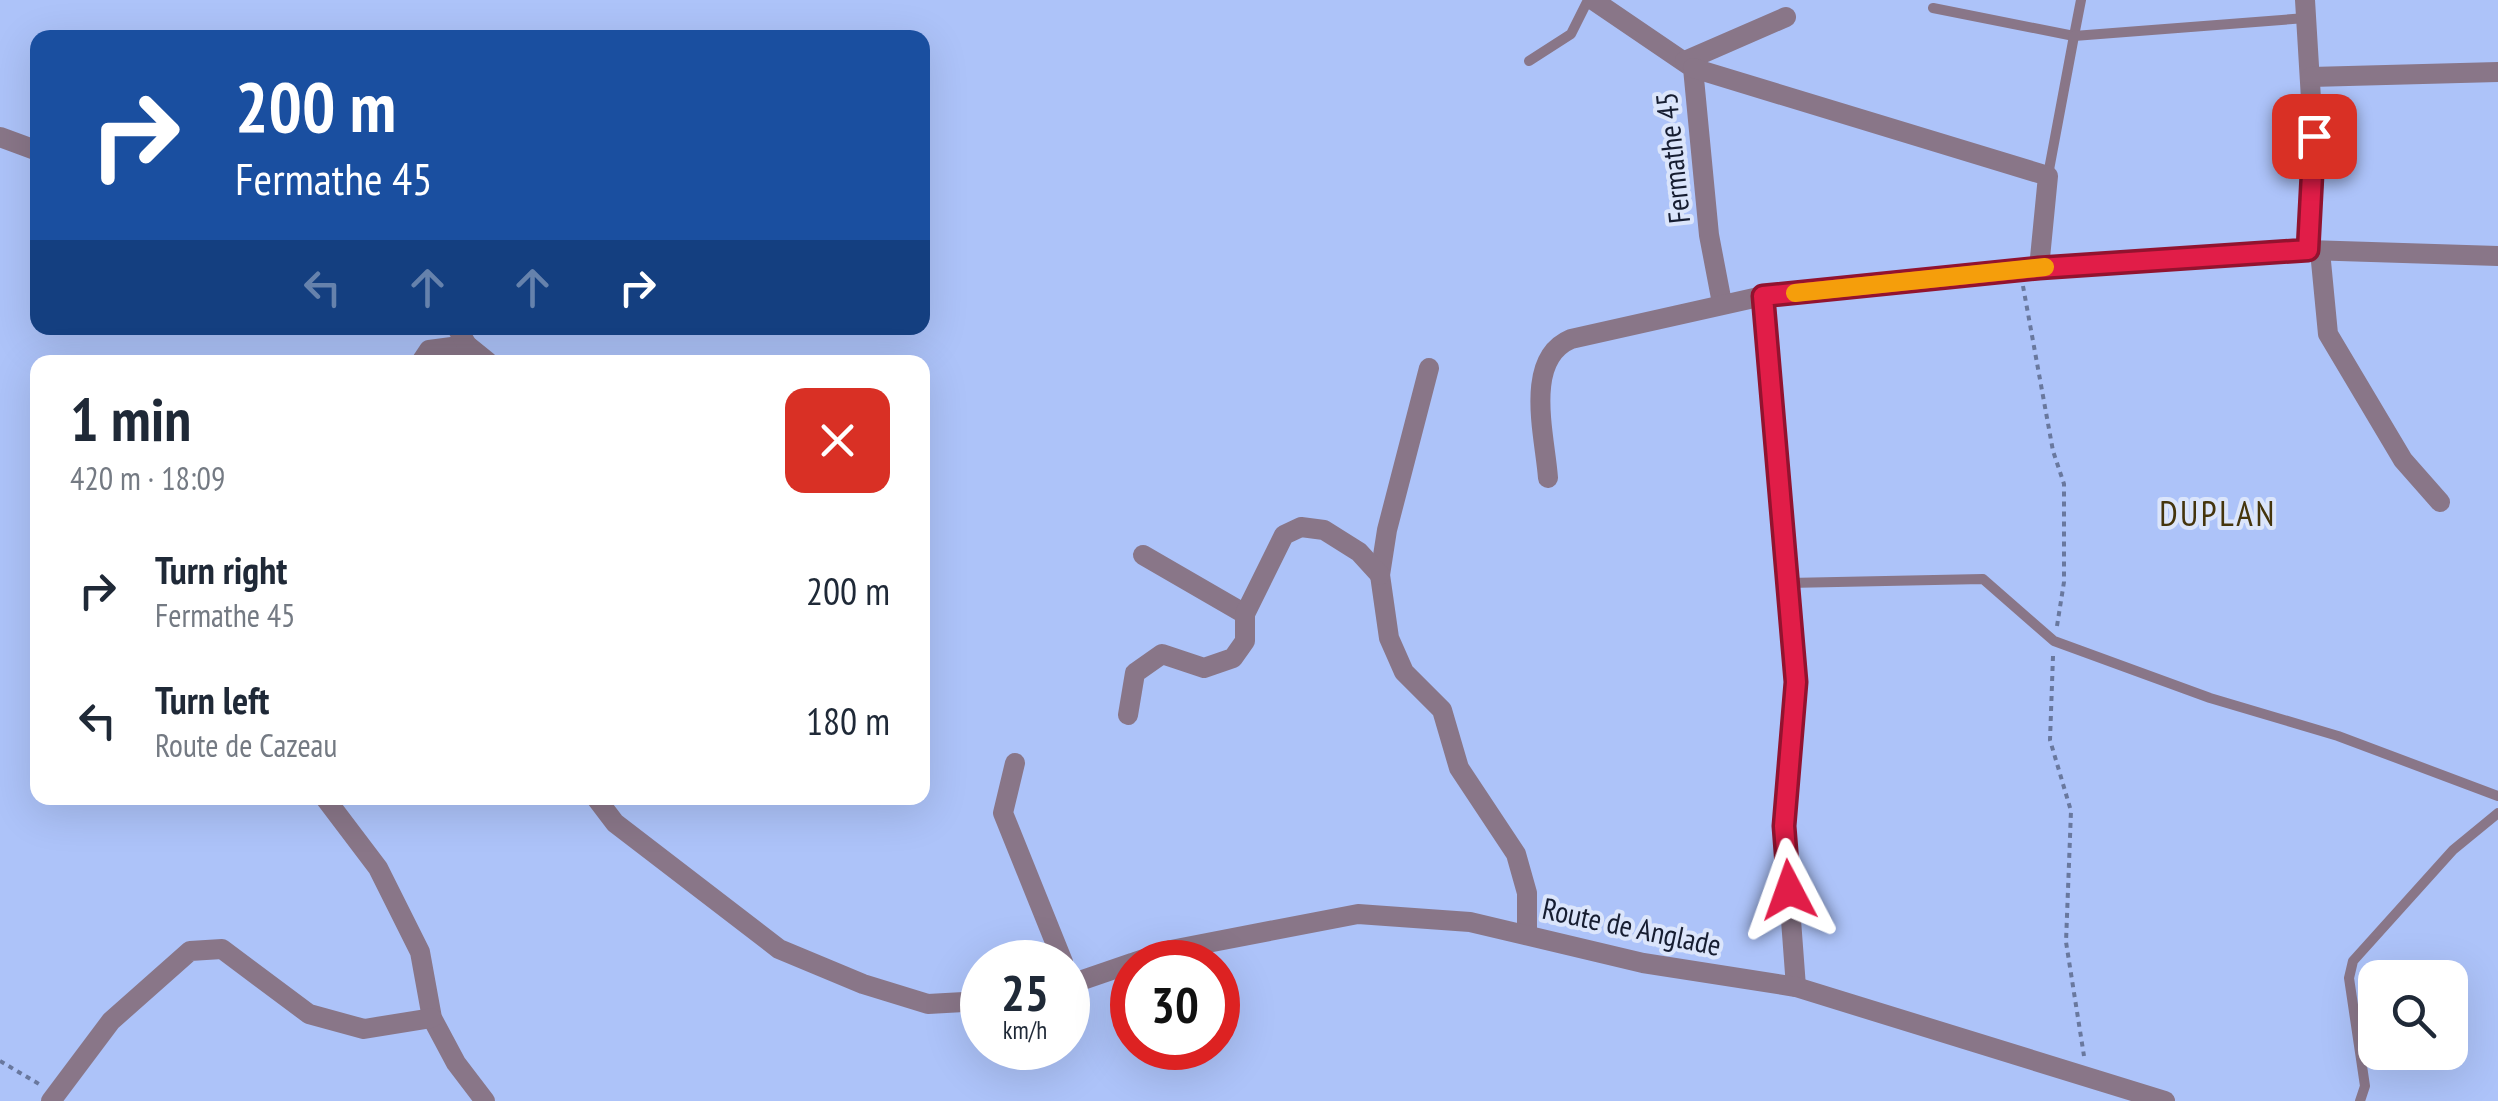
<!DOCTYPE html>
<meta charset="utf-8">
<style>
body{margin:0;font-family:"PT Sans Narrow",sans-serif;background:#f2f2f3;color:#1f2937;height:100vh;display:flex;flex-direction:column;font-size:38px;white-space:nowrap}
*{box-sizing:border-box;margin:0}
p{font-size:32px;color:#747a83}
.icon{flex:none;width:55px;height:55px;fill:none;stroke:currentColor;stroke-width:2;stroke-linecap:round;stroke-linejoin:round}
.map{position:relative;flex:1;overflow:hidden}
.details{position:absolute;left:30px;top:355px;width:900px;height:450px;display:flex;flex-direction:column;background:#fff;border-radius:20px;box-shadow:0 10px 40px #0002}
.details>*{flex:none}
.guide{position:absolute;left:30px;top:30px;width:900px;height:305px;border-radius:20px;box-shadow:0 10px 40px #0002;background:#1a4fa0;color:#fff;overflow:hidden}
.fabs{position:absolute;left:2358px;top:960px;display:grid;gap:20px}
.fabs a{display:grid;place-items:center;width:110px;height:110px;border-radius:20px;background:#fff;box-shadow:0 10px 40px #0002;font-size:50px}
.speed{position:absolute;left:960px;top:940px;display:flex;gap:20px;font-size:50px;font-weight:700;text-align:center}
.speed>*{display:grid;place-content:center;width:130px;height:130px;border-radius:50%;background:#fff;box-shadow:0 10px 40px #0002;line-height:1}
.speed small{font-size:25px;font-weight:400}
.speed .limit{border:15px solid #d22;background:#fff;color:#111}
.pin{position:absolute;display:grid;place-items:center;width:85px;height:85px;color:#fff;margin:-42px;border-radius:20px;box-shadow:0 5px 15px #0006}
.me{position:absolute;width:110px;margin:-55px;rotate:356deg;stroke-linejoin:round;filter:drop-shadow(0 0 8px #0008)}
.turn{display:flex;align-items:center;gap:35px;height:210px;padding:0 40px;font-size:45px}
.turn .icon{width:130px;height:130px;stroke-width:2.5}
.turn b{display:block;font-size:70px;line-height:85px}
.lanes{display:flex;align-items:center;height:95px;padding:0 40px;background:#0003;justify-content:center;gap:50px;direction:ltr}
.lanes .off{opacity:.35}
.round{display:grid;place-items:center;flex:none;width:105px;height:105px;border-radius:20px;background:#f2f2f3}
.overview{display:flex;align-items:center;justify-content:space-between;height:170px;padding:0 40px}
h1{font-size:60px;font-weight:600;line-height:75px}
ul{padding:0;list-style:none}
li{display:flex;align-items:center;gap:30px;height:130px;padding:0 40px}
li div{flex:1}
li b{display:block;font-size:38px}
li em{font-style:normal}
.map>svg:first-child{display:block}
</style>
<div class="map">
<svg width="2498" height="1101" viewBox="0 0 2498 1101">
<rect width="100%" height="100%" fill="#adc3f9"/>
<g fill="none" stroke-linecap="round" stroke-linejoin="round">
<g stroke="#69789e" stroke-width="4" stroke-dasharray="5 5" stroke-linecap="butt">
<polyline points="2023,286 2053,451 2064,484 2064,582 2057,626"/>
<polyline points="2053,656 2050,740 2071,811 2066,942 2084,1056"/>
<polyline points="0,1061 39,1084"/>
</g>
<g stroke="#897688" stroke-width="10">
<polyline points="1933,8 2074,36 2081,0"/>
<polyline points="1529,61 1571,34 1588,0"/>
<polyline points="2048,175 2074,36 2306,18"/>
<polyline points="1788,583 1983,579 2054,641 2210,698 2338,736 2498,796"/>
<polyline points="2360,1101 2365,1086 2349,978 2353,961 2453,850 2498,813"/>
</g>
<g stroke="#897688" stroke-width="20">
<polyline points="1593,0 1693,68 1709,235 1722,303"/>
<polyline points="2305,0 2315,165 2308,250"/>
<polyline points="1685,61 1786,17"/>
<polyline points="1693,68 2048,176 2039,268"/>
<polyline points="2311,77 2498,72"/>
<polyline points="2320,251 2328,334 2403,460 2440,502"/>
<polyline points="1763,296 1796,682 1784,826 1796,987"/>
<polyline points="421,362 429,350 467,345"/>
<polyline points="1429,368 1387,530 1380,575 1389,638 1404,672 1442,710 1459,768 1516,854 1527,893 1527,935"/>
<path d="M1548,478C1545,436 1523,359 1571,339L1763,296L2019,269L2308,250L2498,256"/>
<polyline points="1143,555 1245,614"/>
<polyline points="1128,715 1135,673 1162,654 1204,668 1233,658 1245,641 1245,614 1284,535 1301,527 1324,530 1359,552 1380,575"/>
<polyline points="1015,763 1003,813 1063,962"/>
<polyline points="325,798 378,868 420,952 432,1018 456,1063 485,1101"/>
<polyline points="51,1101 111,1021 190,951 222,949 309,1014 364,1029 432,1018"/>
</g>
<g stroke="#897688" stroke-width="20">
<polyline points="0,137 38,151"/>
<polyline points="457,328 467,345 488,362"/>
<polyline points="596,798 615,823 779,949 863,984 928,1004 982,1001"/>
<polyline points="1135,962 1171,950 1358,914 1470,922 1643,963 1796,987 2165,1101"/>
<polyline points="1068,985 1132,963"/>
</g>
</g>
<g fill="none" stroke-linecap="round" stroke-linejoin="round">
<defs>
<polyline id="route" points="1789,890 1784,826 1796,682 1763,296 2039,268 2308,250 2314,136"/>
</defs>
<use href="#route" stroke="#92132f" stroke-width="25"/>
<use href="#route" stroke="#e11d48" stroke-width="18"/>
<polyline stroke="#f59e0b" stroke-width="18" points="1795,293 2045,267"/>
</g>
<g text-anchor="middle" dominant-baseline="central" stroke-width="8" stroke-linejoin="round" paint-order="stroke">
<g font-size="30" fill="#161d31" stroke="#dbe5fb">
<text transform="translate(1672 158) rotate(-96)">Fermathe 45</text>
<text transform="translate(1632 926) rotate(12)">Route de Anglade</text>
</g>
<g font-size="35" letter-spacing="2.5" fill="#45350c" stroke="#dbe5fb">
<text x="2218" y="513">DUPLAN</text>
</g>
</g>
</svg>
<div class="fabs">
<a><svg class="icon" aria-label="search" viewBox="0 0 24 24"><circle cx="10" cy="10" r="6"/><path d="M15 15l6 6"/></svg></a>
</div>
<div class="speed"><div>25<small>km/h</small></div><div class="limit">30</div></div>
<div class="pin" style="left:2314px;top:136px;background:#d93025"><svg class="icon" aria-label="arrive" viewBox="0 0 24 24"><path d="M6 21V4h12l-3 4 3 4H6"/></svg></div>
<svg class="me" style="left:1789px;top:890px" viewBox="-20 -20 40 40"><path d="M0-17L14 15 0 8-14 15z" fill="#e11d48" stroke="#fff" stroke-width="4"/></svg>
<div class="guide">
<div class="turn"><svg class="icon" aria-label="right" viewBox="0 0 24 24"><path d="M7 20v-9h11M14 6l5 5-5 5"/></svg><div><b>200 m</b>Fermathe 45</div></div>
<div class="lanes"><svg class="icon off" aria-label="left" viewBox="0 0 24 24"><path d="M17 20v-9H6M10 6l-5 5 5 5"/></svg><svg class="icon off" aria-label="ahead" viewBox="0 0 24 24"><path d="M12 20V5M6 11l6-6 6 6"/></svg><svg class="icon off" aria-label="ahead" viewBox="0 0 24 24"><path d="M12 20V5M6 11l6-6 6 6"/></svg><svg class="icon" aria-label="right" viewBox="0 0 24 24"><path d="M7 20v-9h11M14 6l5 5-5 5"/></svg></div>
</div>
<section class="details">
<div class="overview"><div><h1>1 min</h1><p>420 m · 18:09</p></div><a class="round" style="background:#d93025;color:#fff"><svg class="icon" aria-label="close" viewBox="0 0 24 24"><path d="M6 6l12 12M18 6L6 18"/></svg></a></div>
<ul>
<li><svg class="icon" aria-label="right" viewBox="0 0 24 24"><path d="M7 20v-9h11M14 6l5 5-5 5"/></svg><div><b>Turn right</b><p>Fermathe 45</p></div><em>200 m</em></li>
<li><svg class="icon" aria-label="left" viewBox="0 0 24 24"><path d="M17 20v-9H6M10 6l-5 5 5 5"/></svg><div><b>Turn left</b><p>Route de Cazeau</p></div><em>180 m</em></li>
</ul>
</section>
</div>
